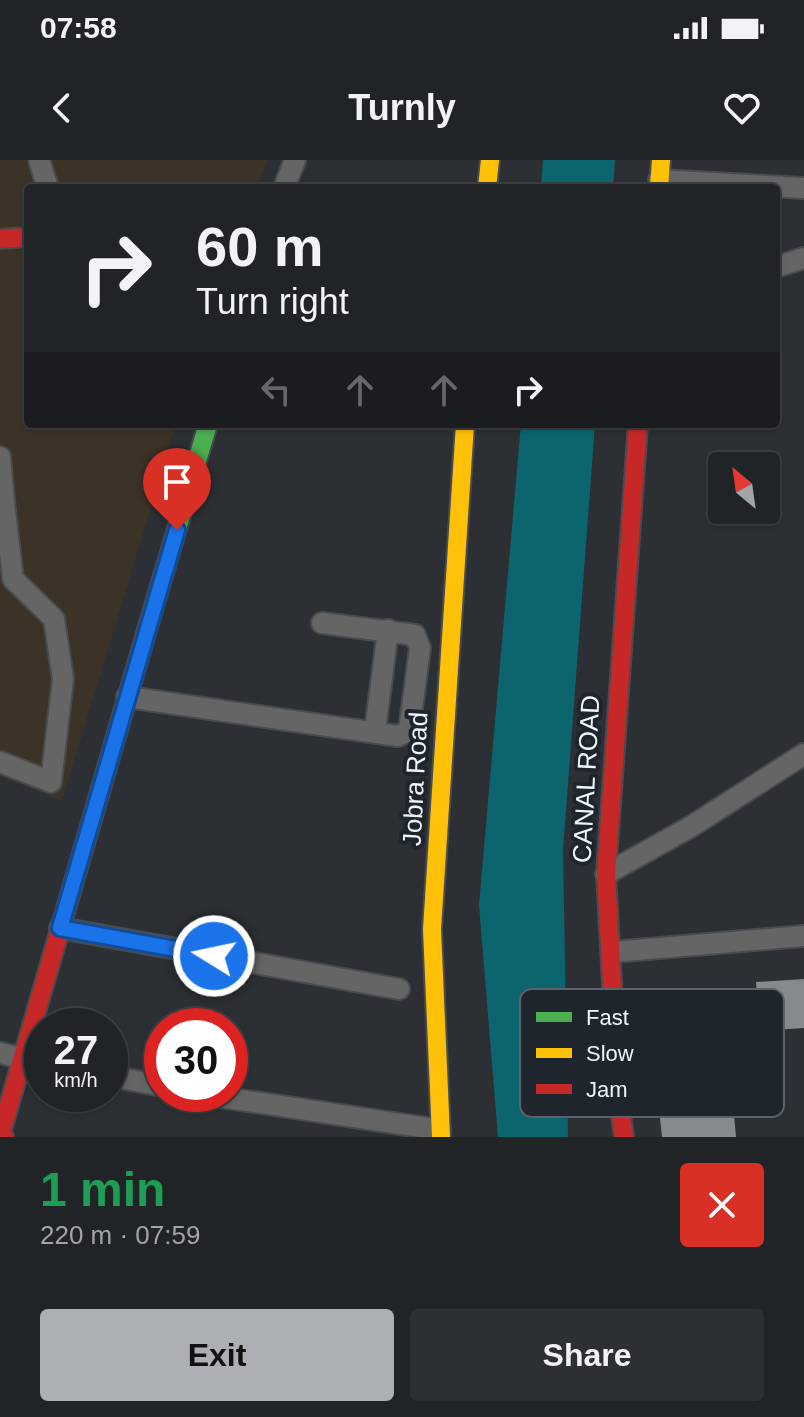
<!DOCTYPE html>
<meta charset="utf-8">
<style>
body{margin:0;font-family:Arial,sans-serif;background:#2d3033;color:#f1f3f6;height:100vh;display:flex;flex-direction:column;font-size:30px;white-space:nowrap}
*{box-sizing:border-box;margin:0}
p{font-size:26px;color:#a2a4a7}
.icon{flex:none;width:44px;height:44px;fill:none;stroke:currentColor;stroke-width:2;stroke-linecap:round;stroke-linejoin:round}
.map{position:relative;height:977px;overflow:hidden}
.details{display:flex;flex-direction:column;background:#212427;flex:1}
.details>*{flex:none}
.banner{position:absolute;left:24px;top:24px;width:756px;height:244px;border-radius:8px;box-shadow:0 2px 6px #0004,0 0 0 2px #3e4144;background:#212427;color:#f1f3f6;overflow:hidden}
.needle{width:52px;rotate:331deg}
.tools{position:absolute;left:708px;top:292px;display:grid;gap:16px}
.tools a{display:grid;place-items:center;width:72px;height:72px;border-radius:8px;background:#212427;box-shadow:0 2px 6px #0004,0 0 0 2px #3e4144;font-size:40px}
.speed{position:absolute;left:24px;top:848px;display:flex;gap:16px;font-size:40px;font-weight:700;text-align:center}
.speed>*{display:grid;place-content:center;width:104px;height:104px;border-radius:50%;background:#212427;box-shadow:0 2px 6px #0004,0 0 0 2px #3e4144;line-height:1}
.speed small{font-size:20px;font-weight:400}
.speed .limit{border:12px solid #d22;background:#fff;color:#111}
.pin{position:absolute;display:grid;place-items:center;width:68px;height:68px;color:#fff;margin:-82px -34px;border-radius:50% 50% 50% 0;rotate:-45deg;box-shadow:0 0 8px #0007}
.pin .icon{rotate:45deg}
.me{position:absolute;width:88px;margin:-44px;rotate:280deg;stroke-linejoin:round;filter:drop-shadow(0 0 6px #0008)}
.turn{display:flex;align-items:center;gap:28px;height:168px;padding:0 40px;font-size:36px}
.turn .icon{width:104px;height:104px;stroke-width:2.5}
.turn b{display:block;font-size:56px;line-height:68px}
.lanes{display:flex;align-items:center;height:76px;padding:0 40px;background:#0003;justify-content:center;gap:40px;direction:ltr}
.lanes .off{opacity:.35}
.round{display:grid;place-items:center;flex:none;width:84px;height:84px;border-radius:8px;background:#2d3033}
.headline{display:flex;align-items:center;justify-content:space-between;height:136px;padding:0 40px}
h1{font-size:48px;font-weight:700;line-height:60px;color:#1e9e55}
.cta{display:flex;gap:16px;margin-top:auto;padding:16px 40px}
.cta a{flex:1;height:92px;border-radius:8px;background:#acb0b5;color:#111;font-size:32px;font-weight:700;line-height:92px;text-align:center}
.cta a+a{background:#2d3033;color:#f1f3f6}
.status{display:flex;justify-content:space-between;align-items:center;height:56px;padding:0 40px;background:#212427;direction:ltr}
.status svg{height:22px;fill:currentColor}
header{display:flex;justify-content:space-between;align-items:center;height:104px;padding:0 40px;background:#212427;font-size:36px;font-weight:700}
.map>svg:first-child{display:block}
</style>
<div class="status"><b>07:58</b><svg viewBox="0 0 49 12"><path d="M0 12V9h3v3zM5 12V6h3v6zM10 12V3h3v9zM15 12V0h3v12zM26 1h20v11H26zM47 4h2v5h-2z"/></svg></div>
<header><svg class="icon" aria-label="back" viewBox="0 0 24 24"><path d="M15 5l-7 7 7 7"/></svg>Turnly<svg class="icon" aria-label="heart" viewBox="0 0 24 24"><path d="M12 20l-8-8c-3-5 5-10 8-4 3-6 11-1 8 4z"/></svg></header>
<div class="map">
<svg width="804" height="977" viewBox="0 0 804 977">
<rect width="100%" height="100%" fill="#2c3034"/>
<polygon fill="#3c3326" points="0,0 268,0 257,28 28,28 28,264 176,264 62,641 0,616"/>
<g fill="#0c656e">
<polygon points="543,0 615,0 613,28 541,28"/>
<polygon points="521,264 595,264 563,690 568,977 498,977 479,745"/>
</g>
<g fill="#868a8d">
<polygon points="804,819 804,868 759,871 756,822"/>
<polygon points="730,913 736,977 662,977 656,920"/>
</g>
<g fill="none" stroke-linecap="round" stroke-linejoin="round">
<defs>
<g id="street">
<polyline points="39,0 48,28"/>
<polyline points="659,20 804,28"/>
<polyline points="284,28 295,0"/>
<polyline points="776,107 804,98"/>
<polyline points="0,297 5,351"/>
<polyline points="0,352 5,351 13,419 54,459 63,519 51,622 0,602"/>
<polyline points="127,537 398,576 409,571 420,488 415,475 322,463"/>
<polyline points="375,571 388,470"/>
<polyline points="606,714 692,666 804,594"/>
<polyline points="60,768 399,829"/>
<polyline points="612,792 804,776"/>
<polyline points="0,893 42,903"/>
<polyline points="110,916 162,926"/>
<polyline points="201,934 440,970"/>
</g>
<polyline id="fast" points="142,487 208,264"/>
<g id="slow">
<polyline points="487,28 490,0"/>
<polyline points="659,28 661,0"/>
<polyline points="441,977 432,769 465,264"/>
</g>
<g id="jam">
<polyline points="0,79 28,77"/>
<polyline points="4,977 0,976 142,487"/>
<polyline points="624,977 618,934 606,714 638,264"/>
</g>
</defs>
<use href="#street" stroke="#484c4f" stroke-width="24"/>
<use href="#fast" stroke="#484c4f" stroke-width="22"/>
<use href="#slow" stroke="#484c4f" stroke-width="22"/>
<use href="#jam" stroke="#484c4f" stroke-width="22"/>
<use href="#street" stroke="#666565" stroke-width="20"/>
<use href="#fast" stroke="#4caf50" stroke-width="18"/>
<use href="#slow" stroke="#ffc107" stroke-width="18"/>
<use href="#jam" stroke="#c62828" stroke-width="18"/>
</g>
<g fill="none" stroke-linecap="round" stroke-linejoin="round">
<defs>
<polyline id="route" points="177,370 60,768 214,796"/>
</defs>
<use href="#route" stroke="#114b97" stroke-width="20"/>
<use href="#route" stroke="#1a73e8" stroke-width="14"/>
</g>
<g text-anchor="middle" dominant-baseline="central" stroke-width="8" stroke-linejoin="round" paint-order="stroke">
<g font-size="26" fill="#f1f5fa" stroke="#1f252d">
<text transform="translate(415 619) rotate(-87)">Jobra Road</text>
<text transform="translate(586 619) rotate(-87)">CANAL ROAD</text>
</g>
</g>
<rect x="520" y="829" width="264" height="128" rx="12" fill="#1f252d" stroke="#5e636a" stroke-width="2"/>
<rect x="536" y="852" width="36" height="10" fill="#4caf50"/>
<rect x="536" y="888" width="36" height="10" fill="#ffc107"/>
<rect x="536" y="924" width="36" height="10" fill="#c62828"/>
<g font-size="22" fill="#f1f5fa">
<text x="586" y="865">Fast</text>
<text x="586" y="901">Slow</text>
<text x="586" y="937">Jam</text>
</g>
</svg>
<div class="tools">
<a><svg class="needle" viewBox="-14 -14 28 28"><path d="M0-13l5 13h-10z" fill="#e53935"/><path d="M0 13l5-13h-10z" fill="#a2a4a7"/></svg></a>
</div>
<div class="speed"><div>27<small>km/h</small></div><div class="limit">30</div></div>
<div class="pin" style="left:177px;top:370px;background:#d93025"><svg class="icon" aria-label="arrive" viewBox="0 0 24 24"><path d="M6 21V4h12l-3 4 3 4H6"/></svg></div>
<svg class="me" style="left:214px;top:796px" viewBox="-20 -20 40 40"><circle r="17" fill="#1a73e8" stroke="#fff" stroke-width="3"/><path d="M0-11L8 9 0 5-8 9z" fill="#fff"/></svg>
<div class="banner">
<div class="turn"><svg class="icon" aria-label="right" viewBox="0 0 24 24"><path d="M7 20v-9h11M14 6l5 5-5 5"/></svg><div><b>60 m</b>Turn right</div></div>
<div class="lanes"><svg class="icon off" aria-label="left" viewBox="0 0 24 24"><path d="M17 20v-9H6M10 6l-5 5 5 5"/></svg><svg class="icon off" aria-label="ahead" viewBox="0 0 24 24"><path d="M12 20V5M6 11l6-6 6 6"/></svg><svg class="icon off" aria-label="ahead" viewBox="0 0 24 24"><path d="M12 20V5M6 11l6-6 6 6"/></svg><svg class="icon" aria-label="right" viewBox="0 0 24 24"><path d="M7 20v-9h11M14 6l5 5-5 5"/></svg></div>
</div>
</div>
<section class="details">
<div class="headline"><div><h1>1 min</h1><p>220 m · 07:59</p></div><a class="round" style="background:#d93025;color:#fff"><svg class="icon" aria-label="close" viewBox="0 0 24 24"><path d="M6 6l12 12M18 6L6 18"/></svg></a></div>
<div class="cta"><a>Exit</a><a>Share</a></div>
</section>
